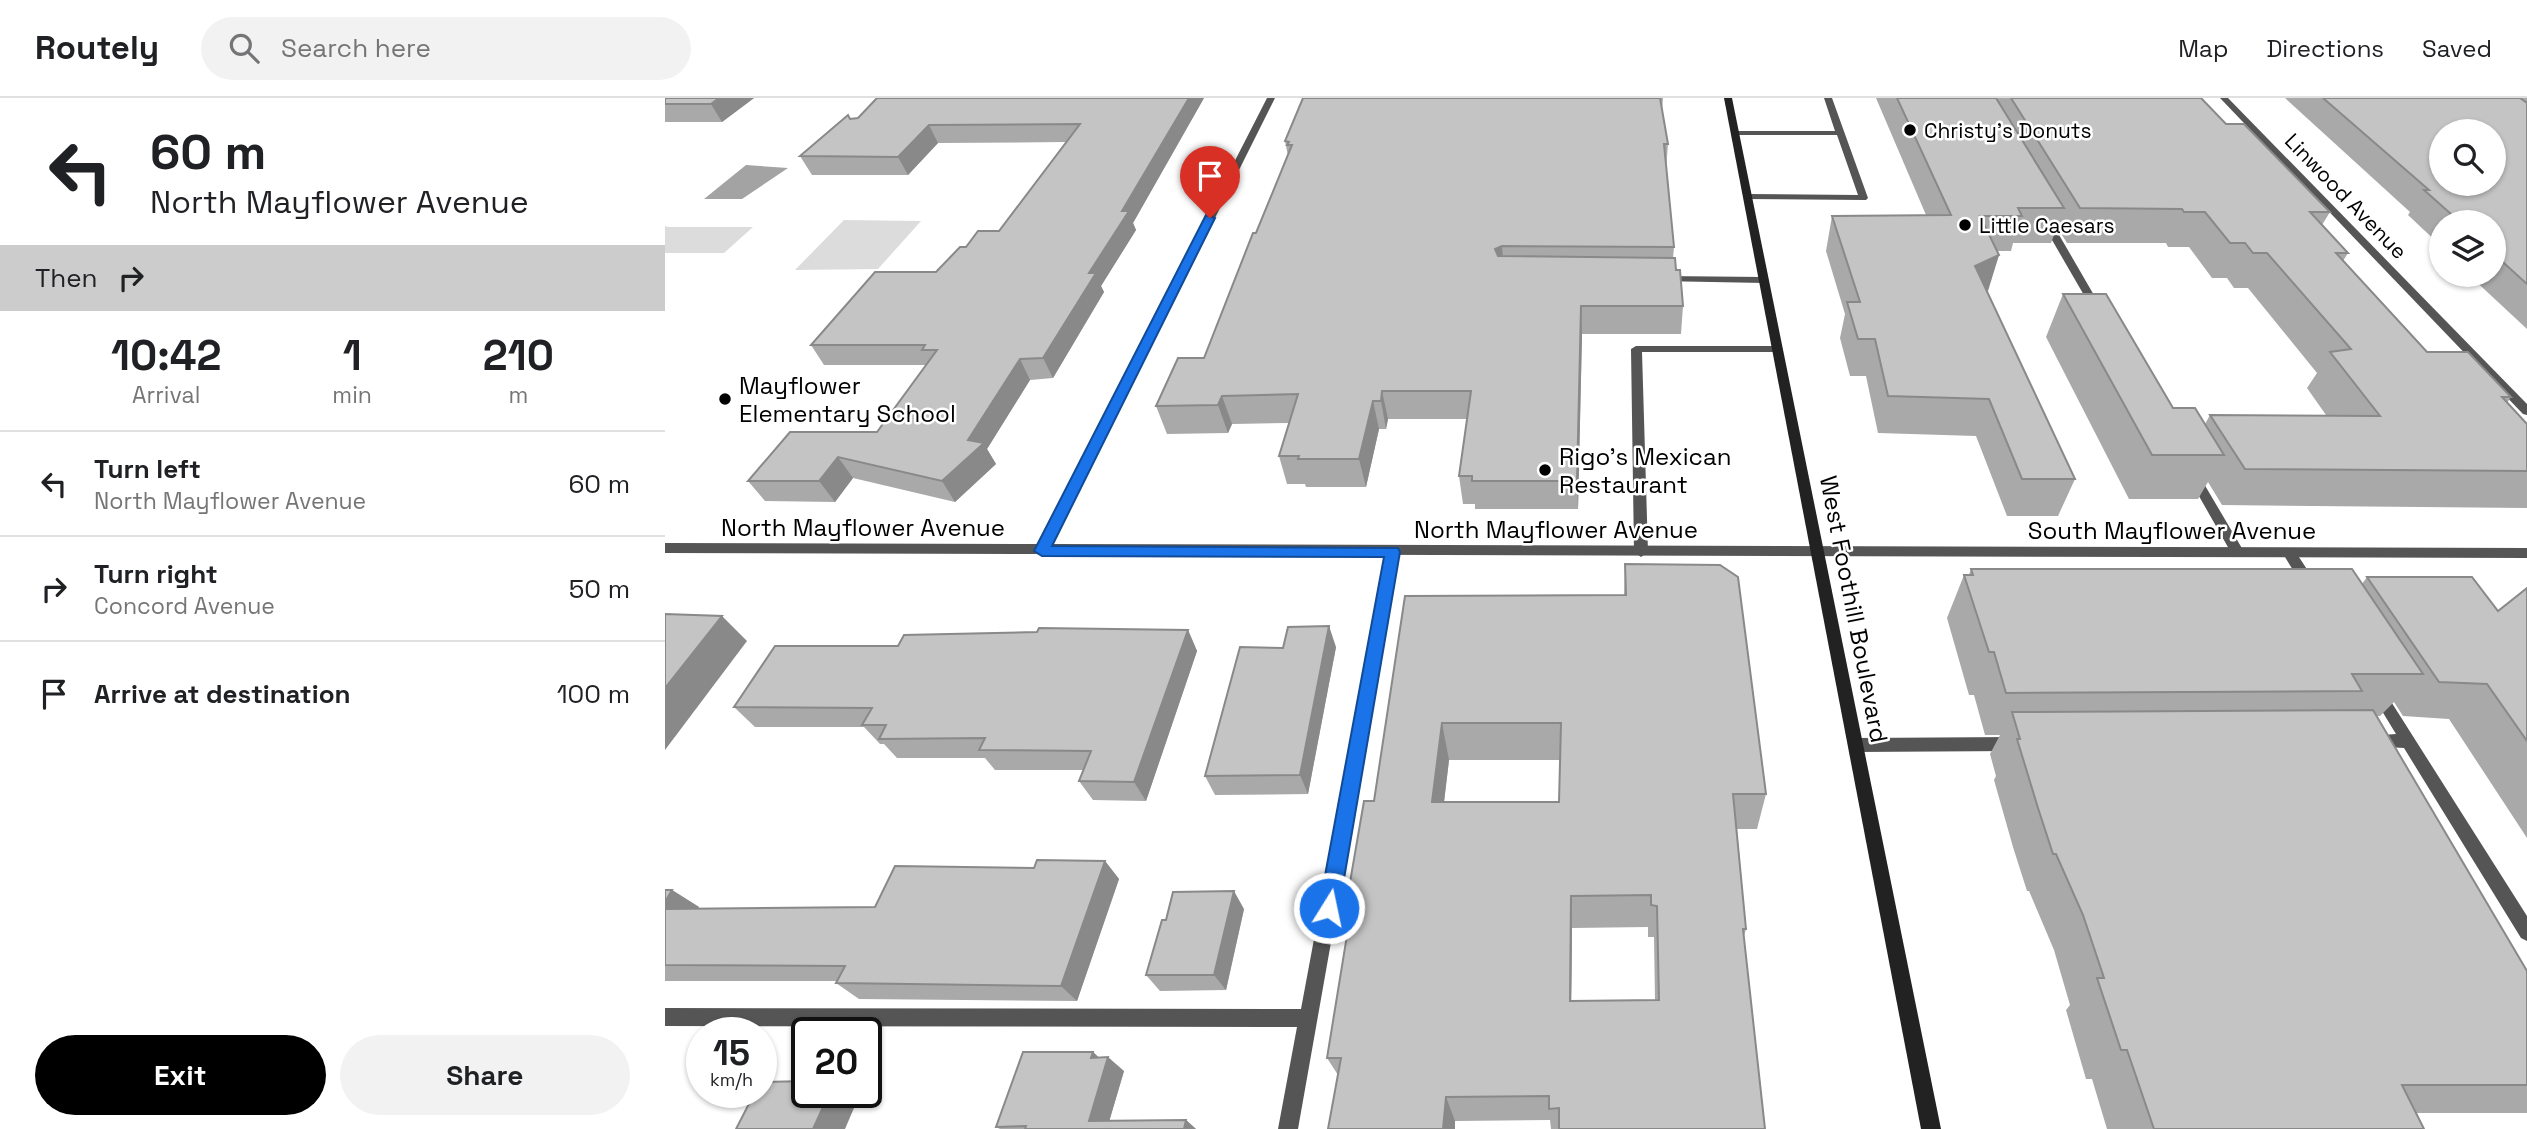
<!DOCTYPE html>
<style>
body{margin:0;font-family:"Space Grotesk",sans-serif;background:#f2f2f2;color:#202124;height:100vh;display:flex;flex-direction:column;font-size:26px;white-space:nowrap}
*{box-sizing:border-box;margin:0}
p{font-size:23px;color:#757577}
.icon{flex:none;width:38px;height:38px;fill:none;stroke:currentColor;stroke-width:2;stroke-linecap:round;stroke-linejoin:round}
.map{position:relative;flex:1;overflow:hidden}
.details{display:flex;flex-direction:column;background:#fff;width:665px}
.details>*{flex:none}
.banner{background:#fff;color:#202124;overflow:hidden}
.tools{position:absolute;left:1764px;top:21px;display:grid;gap:14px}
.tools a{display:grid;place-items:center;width:77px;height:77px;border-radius:50%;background:#fff;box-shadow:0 2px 5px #0004;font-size:35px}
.speed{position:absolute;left:21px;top:919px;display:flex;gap:14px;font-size:35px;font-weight:700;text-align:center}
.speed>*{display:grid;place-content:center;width:91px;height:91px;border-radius:50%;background:#fff;box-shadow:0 2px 5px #0004;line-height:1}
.speed small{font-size:18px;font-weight:400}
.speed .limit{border:4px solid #111;border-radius:10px;background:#fff;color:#111}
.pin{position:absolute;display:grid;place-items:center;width:60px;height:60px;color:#fff;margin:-72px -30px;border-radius:50% 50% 50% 0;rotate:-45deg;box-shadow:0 0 7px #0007}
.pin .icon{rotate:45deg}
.me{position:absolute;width:77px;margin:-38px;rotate:10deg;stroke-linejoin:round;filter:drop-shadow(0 0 5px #0008)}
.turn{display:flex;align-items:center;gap:24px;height:147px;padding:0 35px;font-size:32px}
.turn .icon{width:91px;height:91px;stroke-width:2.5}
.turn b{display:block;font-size:49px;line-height:60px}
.then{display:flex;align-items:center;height:66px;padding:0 35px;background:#0003;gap:14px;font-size:26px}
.eta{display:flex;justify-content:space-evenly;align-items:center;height:119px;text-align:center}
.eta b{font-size:42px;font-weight:600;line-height:49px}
.action{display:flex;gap:14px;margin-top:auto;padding:14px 35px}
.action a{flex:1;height:80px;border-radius:42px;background:#000;color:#fff;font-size:28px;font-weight:600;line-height:80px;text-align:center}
.action a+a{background:#f2f2f2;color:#202124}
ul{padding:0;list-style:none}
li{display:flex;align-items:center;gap:21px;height:105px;padding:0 35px;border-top:2px solid #e0e0e0}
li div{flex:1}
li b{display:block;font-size:26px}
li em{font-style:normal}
header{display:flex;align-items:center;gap:42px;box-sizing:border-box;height:98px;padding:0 35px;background:#fff;border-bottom:2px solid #e0e0e0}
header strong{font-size:33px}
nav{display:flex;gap:38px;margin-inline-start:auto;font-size:24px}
.search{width:490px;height:63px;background:#f2f2f2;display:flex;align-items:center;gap:18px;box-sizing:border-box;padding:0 24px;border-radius:38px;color:#757577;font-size:26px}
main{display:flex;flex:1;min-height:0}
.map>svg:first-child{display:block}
</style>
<header>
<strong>Routely</strong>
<div class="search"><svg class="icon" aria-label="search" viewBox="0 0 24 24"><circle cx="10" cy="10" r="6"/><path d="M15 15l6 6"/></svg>Search here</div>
<nav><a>Map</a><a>Directions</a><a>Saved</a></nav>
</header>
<main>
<section class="details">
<div class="banner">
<div class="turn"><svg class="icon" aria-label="left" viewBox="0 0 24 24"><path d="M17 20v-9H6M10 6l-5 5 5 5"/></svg><div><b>60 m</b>North Mayflower Avenue</div></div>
<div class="then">Then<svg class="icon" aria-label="right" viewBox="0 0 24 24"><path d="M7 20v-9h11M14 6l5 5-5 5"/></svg></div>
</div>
<div class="eta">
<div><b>10:42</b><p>Arrival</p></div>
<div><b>1</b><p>min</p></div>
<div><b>210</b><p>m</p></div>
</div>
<ul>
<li><svg class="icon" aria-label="left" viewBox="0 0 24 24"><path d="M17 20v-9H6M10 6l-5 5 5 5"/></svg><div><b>Turn left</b><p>North Mayflower Avenue</p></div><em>60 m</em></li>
<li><svg class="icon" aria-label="right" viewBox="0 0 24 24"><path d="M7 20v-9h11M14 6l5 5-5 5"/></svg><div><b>Turn right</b><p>Concord Avenue</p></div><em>50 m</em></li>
<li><svg class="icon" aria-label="arrive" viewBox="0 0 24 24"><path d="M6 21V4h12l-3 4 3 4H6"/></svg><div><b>Arrive at destination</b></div><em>100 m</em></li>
</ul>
<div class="action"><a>Exit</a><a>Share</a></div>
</section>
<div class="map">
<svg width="1862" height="1031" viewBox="0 0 1862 1031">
<rect width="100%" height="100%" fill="#fff"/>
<g fill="#dcdcdc">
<polygon points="179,122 256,123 213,171 130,172"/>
<polygon points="0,128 3,129 88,129 59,155 0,155"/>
</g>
<polygon fill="#a3a3a3" points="81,67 123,70 77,101 39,101"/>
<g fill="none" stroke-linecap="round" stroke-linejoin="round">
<g fill="#555" fill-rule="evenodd">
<polygon points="1159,0 1167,0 1203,100 1201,102 1080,101 1080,97 1083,96 1193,97 1172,37 1070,37 1066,35 1070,33 1170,33"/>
<polygon points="1381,120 1386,123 1437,211 1436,213 1432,214 1427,211 1376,123"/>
<polygon points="998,178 1099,179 1104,182 1099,185 994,183 993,181"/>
<polygon points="971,248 1113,248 1118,251 1113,254 977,254 983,454 976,459 969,454 966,251"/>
<polygon points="1528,373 1532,374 1578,452 1580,455 1578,458 1568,458 1522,377"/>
<polygon points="728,449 735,454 633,1031 613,1031 632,929 0,928 0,910 636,911 721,454"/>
<polygon points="1625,451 1630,453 1649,482 1651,486 1649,490 1639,490 1620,459 1618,456 1620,453"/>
<polygon points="1713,589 1718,591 1862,818 1862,843 1856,840 1739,650 1705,648 1702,643 1705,638 1731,636 1706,595 1708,591"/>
<polygon points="1350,639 1356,641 1358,646 1356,651 1350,653 1191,654 1185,652 1183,647 1185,642 1191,640"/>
</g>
<g fill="#555" fill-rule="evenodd">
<polygon points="602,0 610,0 387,446 1862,450 1862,460 382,456 377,458 372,456 0,455 0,445 374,446"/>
<polygon points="1555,0 1563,0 1862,306 1862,317 1858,316"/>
</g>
<polygon fill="#222" fill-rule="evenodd" points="1059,0 1067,0 1276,1031 1256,1031"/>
</g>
<g fill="#a9a9a9" fill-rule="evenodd">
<polygon points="0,0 89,0 57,24 0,24"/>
<polygon points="539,0 468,125 471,132 436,188 439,194 388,280 365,282 322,351 331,366 290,404 188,380 170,404 100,403 83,383 212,334 261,267 159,267 146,247 271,174 301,149 334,133 401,44 273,45 243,77 147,77 135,58 185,21"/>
<polygon points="638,0 998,0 997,13 1003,46 1001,71 1009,149 1008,160 1018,208 1016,236 917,236 913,411 810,411 810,406 798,406 794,378 802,321 723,321 721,331 714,331 701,389 641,389 640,386 622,386 614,358 624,325 567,326 563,335 502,336 491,308 539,260 623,58 620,43"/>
<polygon points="1211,0 1536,0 1561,26 1665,114 1657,127 1683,155 1678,163 1762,254 1846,299 1842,305 1862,326 1862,410 1557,407 1543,384 1533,401 1464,401 1381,239 1398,196 1508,310 1540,326 1545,317 1661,317 1642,290 1652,275 1583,190 1569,190 1562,180 1547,180 1524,149 1503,149 1501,145 1402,145 1392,129 1386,145 1348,145 1346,153 1332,153 1334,157 1322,193 1410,381 1393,418 1342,418 1311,338 1213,335 1201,278 1185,278 1175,240 1180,216 1161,153 1167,118 1261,117"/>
<polygon points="1620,0 1862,0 1862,231 1804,177 1829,177 1829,124 1776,124 1776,148 1743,117 1745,114"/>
<path d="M960,466L1101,696L1092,731H1072L1081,831L1079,838L1100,1031H886L885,1022L790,1023V1031H663L673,977L662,960L684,831L679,819L709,703L740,498L959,497ZM784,662H895L894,704H779ZM983,829V839H989L990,902L906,903L907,830Z"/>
<polygon points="1306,471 1697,486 1702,479 1833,513 1862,490 1862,740 1784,621 1738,618 1729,604 1715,618 1712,618 1862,873 1862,1015 1751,1015 1759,1031 1442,1031 1427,981 1421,981 1401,912 1405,907 1389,852 1364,793 1362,793 1348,749 1329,682 1331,678 1325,656 1335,637 1320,637 1309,597 1304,597 1282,520 1299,477 1304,477"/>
<polygon points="523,532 532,553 481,703 428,702 414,683 419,672 330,672 320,660 232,660 219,646 215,646 199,629 90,629 69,609"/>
<polygon points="671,549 643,696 550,697 540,678 618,550"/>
<polygon points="440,763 454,781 412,903 194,901 171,885 172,883 0,883 0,792 7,792 34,809 33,811 210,809 369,770"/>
<polygon points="579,811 561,892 495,893 481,877 501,822"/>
<polygon points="428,954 434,960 459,973 444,1023 521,1022 531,1031 335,1031 331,1029"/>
</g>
<g fill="#898989">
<polygon points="54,0 89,0 57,24 46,6"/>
<polygon points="524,0 539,0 468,125 471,132 436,188 439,194 388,280 378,260 457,113"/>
<polygon points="264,27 273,45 243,77 233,59"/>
<polygon points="837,148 839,174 830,151"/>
<polygon points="1334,157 1323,193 1299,204 1310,168"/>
<polygon points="916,208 917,236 913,411 912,383"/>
<polygon points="355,261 365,282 322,351 331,366 290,404 277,383"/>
<polygon points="717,293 723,321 721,331 716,303"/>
<polygon points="557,298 567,326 563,335 553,307"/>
<polygon points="708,303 714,331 701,389 694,361"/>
<polygon points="173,359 188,380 170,404 154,383"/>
<polygon points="57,518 82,543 0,652 0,590"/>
<polygon points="664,528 671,549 643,696 635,677"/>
<polygon points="523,532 532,553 481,703 469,684"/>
<polygon points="777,625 784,662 775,738 767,704"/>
<polygon points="440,763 454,781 412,903 396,888"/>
<polygon points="7,792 34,809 22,828 0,814 0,804"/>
<polygon points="569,793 579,811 561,892 549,877"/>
<polygon points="906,798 907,830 906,931 905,903"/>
<polygon points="428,954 441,966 443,959 459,973 442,1031 424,1023 426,960"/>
<polygon points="165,994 191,994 195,996 180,1031 148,1031"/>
<polygon points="781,999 790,1023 790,1031 778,1031"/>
<polygon points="521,1022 531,1031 519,1031"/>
</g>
<g fill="#c4c4c4" stroke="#898989" stroke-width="2" fill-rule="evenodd">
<polygon points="0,0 54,0 46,6 0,6"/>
<polygon points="212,0 524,0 457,113 464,113 424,175 431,175 378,260 355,261 303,342 319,345 277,383 173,359 154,383 83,383 125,334 212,334 272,252 257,252 260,247 146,247 210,174 271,174 295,149 301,149 313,133 334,133 415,26 264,27 233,59 135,58 183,17 185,21 193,20"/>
<polygon points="638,0 995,0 1003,46 999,46 1009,149 837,148 830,151 833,158 1010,160 1011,172 1015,172 1018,208 916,208 912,383 807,383 807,378 794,378 806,293 717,293 716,303 708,303 694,361 633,361 634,358 614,358 633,296 557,298 553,307 491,308 513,260 539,260 588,135 591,135 627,47 622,47 624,44 620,43"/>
<polygon points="1232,0 1331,0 1399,110 1353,110 1357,118 1315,118 1334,157 1310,168 1410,381 1357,381 1324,301 1223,298 1210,241 1193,241 1182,204 1195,204 1167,118 1286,117"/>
<polygon points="1346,0 1536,0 1561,26 1579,26 1665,114 1645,114 1683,155 1671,155 1762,254 1803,254 1846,299 1837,299 1862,326 1862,373 1580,371 1545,317 1715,318 1665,254 1686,251 1602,155 1588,155 1580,145 1565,145 1540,114 1519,114 1517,111 1415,110"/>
<path d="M1658,0H1855L1862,5V186L1829,156V124H1795L1759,92H1764ZM1776,33H1829V86H1776Z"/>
<polygon points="1398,196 1441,196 1508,310 1530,310 1559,357 1487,357"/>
<path d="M960,466L1055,467L1073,479L1101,696H1068L1081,831H1078L1100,1031H894V1010L884,1011V998L781,999L778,1031H663L676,960H662L685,819H679L699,703H709L740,498L961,497ZM777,625H896L894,704H767ZM986,797V807L992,808L994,902L905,903L906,798Z"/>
<polygon points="1306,471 1687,471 1758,576 1687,576 1697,593 1341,595 1329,554 1324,554 1299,477 1308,477"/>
<polygon points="1702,479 1807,479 1833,513 1862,490 1862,643 1822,586 1774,584"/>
<polygon points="0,516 57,518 0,590"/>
<polygon points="664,528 635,677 540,678 575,549 618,550 623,529"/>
<polygon points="374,530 523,532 469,684 414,683 426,653 314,652 320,640 214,641 221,627 197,627 207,610 69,609 110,548 233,548 239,537 372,534"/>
<polygon points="1708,612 1862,873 1862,987 1737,987 1759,1031 1489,1031 1462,952 1456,952 1432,880 1439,880 1418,817 1391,756 1388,756 1373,710 1352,641 1355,641 1347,614"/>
<polygon points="372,762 440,763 396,888 171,885 180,868 0,867 0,811 210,809 230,768 369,770"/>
<polygon points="0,792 7,792 0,804"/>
<polygon points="569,793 549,877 481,877 497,822 501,822 508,794"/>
<polygon points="358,954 428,954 426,960 443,959 424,1023 521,1022 519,1031 360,1031 361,1028 331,1029"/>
<polygon points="142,983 142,994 165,994 148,1031 71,1031 90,994 96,994 96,984"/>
</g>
<polygon fill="#1a73e8" stroke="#114b97" stroke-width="2" points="541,117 550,120 387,448 733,450 735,454 674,810 671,817 664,820 657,817 654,810 719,459 377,458 369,453"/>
<g fill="#000" stroke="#fff" stroke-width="2.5">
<circle cx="1245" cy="32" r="7"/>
<circle cx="1300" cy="127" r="7"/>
<circle cx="60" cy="301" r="7"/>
<circle cx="880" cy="372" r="7"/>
</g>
<g text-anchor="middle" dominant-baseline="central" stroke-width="5" stroke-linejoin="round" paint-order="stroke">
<g font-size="21" fill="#000" stroke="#fff" text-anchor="start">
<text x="1259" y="32">Christy's Donuts</text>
<text x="1314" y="127">Little Caesars</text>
</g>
<g font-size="21" fill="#000" stroke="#fff">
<text transform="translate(1681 98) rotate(46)">Linwood Avenue</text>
</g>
<g font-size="24" fill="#000" stroke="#fff" text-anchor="start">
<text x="74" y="287">Mayflower<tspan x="74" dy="28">Elementary School</tspan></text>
<text x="894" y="358">Rigo's Mexican<tspan x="894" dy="28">Restaurant</tspan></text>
</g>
<g font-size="24" fill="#000" stroke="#fff">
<text x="198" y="429">North Mayflower Avenue</text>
<text x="891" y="431">North Mayflower Avenue</text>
<text x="1507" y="432">South Mayflower Avenue</text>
<text transform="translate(1189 511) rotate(79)">West Foothill Boulevard</text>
</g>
</g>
</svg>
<div class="tools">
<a><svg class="icon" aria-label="search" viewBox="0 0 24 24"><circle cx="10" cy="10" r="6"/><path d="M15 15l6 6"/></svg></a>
<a><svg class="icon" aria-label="layers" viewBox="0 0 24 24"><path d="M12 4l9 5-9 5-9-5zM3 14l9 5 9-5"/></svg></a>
</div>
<div class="speed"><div>15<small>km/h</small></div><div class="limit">20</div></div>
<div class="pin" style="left:545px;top:120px;background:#d93025"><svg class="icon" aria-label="arrive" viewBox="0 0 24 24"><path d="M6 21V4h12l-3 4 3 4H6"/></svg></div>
<svg class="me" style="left:664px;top:810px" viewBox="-20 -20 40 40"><circle r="17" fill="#1a73e8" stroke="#fff" stroke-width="3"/><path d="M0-11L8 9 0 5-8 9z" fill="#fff"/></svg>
</div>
</main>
